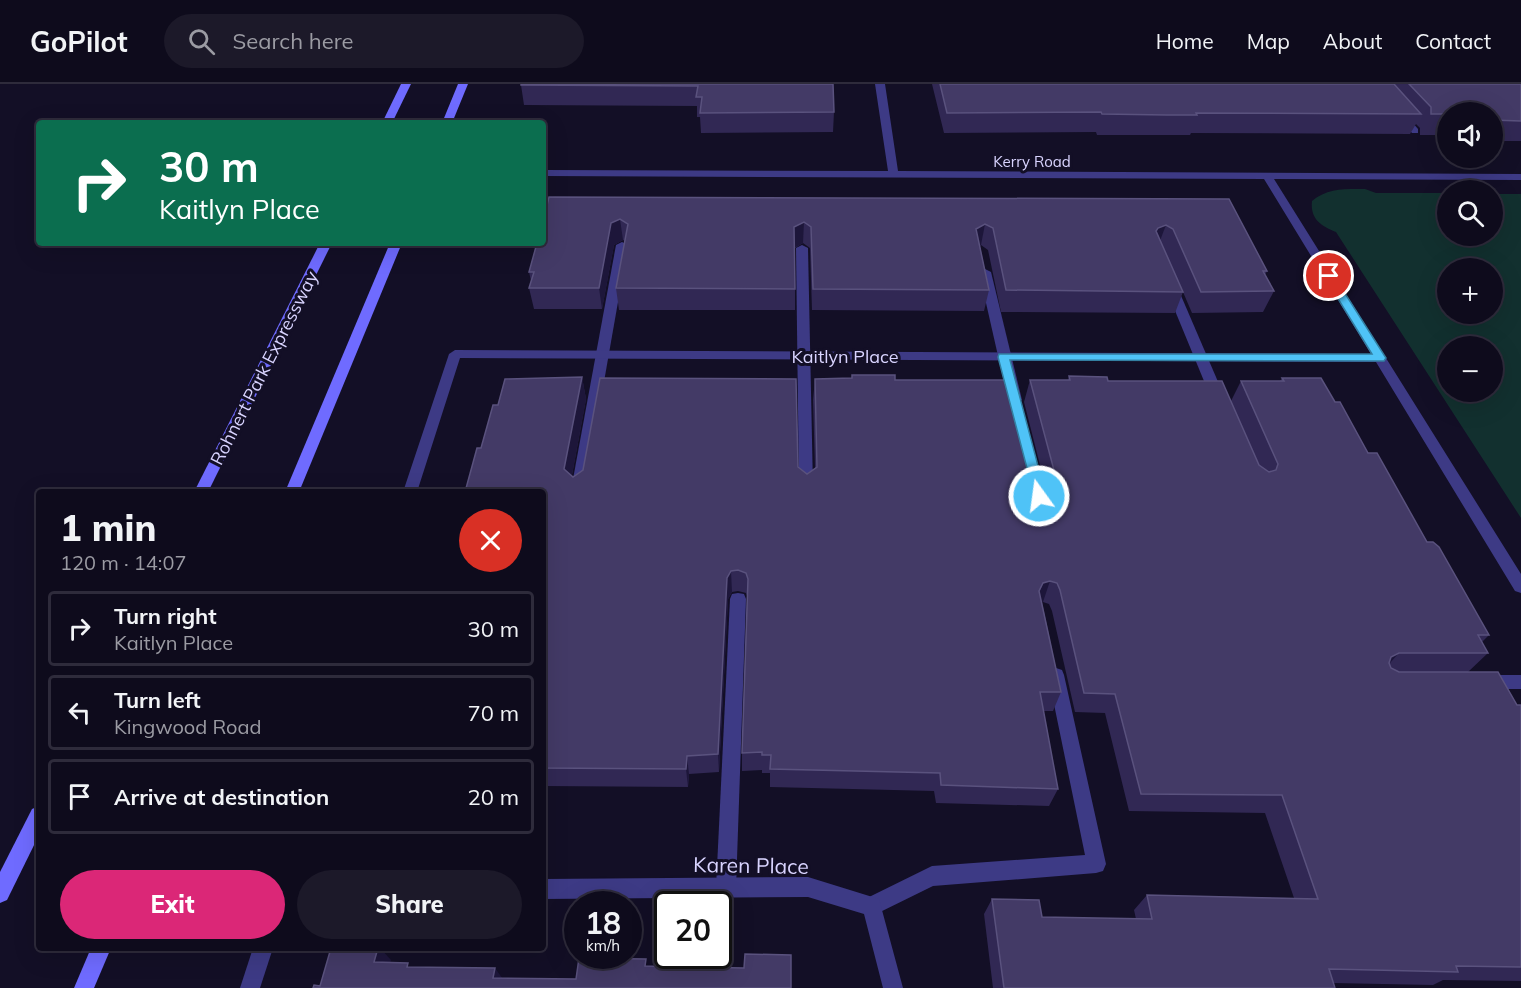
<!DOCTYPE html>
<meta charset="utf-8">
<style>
body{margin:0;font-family:Mulish,sans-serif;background:#1c1929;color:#f1f3f6;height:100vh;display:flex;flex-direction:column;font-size:22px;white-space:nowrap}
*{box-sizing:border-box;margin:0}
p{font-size:20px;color:#9b9ba3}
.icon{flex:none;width:33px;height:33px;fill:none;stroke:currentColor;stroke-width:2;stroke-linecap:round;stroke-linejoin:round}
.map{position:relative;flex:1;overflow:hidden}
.side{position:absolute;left:36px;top:405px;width:510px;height:462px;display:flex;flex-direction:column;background:#0e0b1c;border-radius:6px;box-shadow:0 6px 24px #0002,0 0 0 2px #2e2b3b}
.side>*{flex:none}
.hud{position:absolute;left:36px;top:36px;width:510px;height:126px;border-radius:6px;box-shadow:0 6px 24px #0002,0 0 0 2px #2e2b3b;background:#0b6e4f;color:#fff;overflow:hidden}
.fabs{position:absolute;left:1437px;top:18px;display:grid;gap:12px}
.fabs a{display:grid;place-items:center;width:66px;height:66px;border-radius:50%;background:#0e0b1c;box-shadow:0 6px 24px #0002,0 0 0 2px #2e2b3b;font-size:30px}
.speed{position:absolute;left:564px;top:807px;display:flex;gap:12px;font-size:30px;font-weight:700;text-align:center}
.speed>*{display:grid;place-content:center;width:78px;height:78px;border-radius:50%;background:#0e0b1c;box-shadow:0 6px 24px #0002,0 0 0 2px #2e2b3b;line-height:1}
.speed small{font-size:15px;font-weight:400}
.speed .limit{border:3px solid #111;border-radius:9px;background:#fff;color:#111}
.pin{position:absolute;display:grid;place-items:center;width:51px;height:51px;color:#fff;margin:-26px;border:3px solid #fff;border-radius:50%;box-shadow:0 2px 6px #0007}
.me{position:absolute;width:66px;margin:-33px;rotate:346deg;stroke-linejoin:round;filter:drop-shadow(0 0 4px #0008)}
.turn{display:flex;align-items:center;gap:21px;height:126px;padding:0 24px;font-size:27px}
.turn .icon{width:78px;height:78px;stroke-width:2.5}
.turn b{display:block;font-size:42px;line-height:51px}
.round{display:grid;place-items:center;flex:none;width:63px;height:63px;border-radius:32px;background:#1c1929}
.headline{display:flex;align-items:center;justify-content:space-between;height:102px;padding:0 24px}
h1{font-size:36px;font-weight:800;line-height:45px}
.cta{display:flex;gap:12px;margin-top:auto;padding:12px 24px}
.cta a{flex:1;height:69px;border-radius:36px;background:#db2777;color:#fff;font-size:24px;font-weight:800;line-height:69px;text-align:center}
.cta a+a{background:#1c1929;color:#f1f3f6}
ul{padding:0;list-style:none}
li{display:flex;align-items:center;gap:18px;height:75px;margin:0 12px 9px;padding:0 12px;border:3px solid #2e2b3b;border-radius:6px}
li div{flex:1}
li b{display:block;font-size:22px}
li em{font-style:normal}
header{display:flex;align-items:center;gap:36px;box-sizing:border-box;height:84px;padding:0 30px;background:#0e0b1c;border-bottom:2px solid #2e2b3b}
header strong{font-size:28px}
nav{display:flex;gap:33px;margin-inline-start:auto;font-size:21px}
.search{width:420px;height:54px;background:#1c1929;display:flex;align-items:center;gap:15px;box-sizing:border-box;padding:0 21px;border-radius:33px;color:#9b9ba3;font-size:22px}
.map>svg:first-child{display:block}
</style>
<header>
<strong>GoPilot</strong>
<div class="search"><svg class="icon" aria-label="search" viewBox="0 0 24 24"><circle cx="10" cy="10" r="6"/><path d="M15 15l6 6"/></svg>Search here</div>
<nav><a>Home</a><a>Map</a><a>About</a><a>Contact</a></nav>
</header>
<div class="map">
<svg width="1521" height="904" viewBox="0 0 1521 904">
<rect width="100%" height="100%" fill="#130f26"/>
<path fill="#12302f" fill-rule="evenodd" d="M1365,105L1376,109H1447L1448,152H1492L1493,110H1521V434L1336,148C1321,142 1310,135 1312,117C1327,104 1345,105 1365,105ZM1448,184H1492V230H1448ZM1448,262H1492V308H1448Z"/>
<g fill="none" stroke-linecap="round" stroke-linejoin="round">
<g fill="#3d3a85" fill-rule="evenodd">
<polygon points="1369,0 1379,0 1418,45 1418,49 1412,49"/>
<polygon points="622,158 628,161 585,406 578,411 571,406 616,161"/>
<polygon points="802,161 808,164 813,404 806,409 799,404 796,164"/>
<polygon points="985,185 991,188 1022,316 1015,320 1008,316 979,188"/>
<polygon points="1170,196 1176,200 1225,314 1223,317 1213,317 1211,314 1164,200"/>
<polygon points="738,509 744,510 746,515 736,804 733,811 726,814 719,811 716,804 730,515 732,510"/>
<polygon points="1056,584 1062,586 1064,591 1106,780 1103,787 1096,789 933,802 872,832 865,829 862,822 865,815 932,782 1085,771 1048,591 1050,586"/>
<polygon points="1485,591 1521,591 1521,605 1485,605 1479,603 1477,598 1479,593"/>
</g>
<g fill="#3d3a85" fill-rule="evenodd">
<polygon points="875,0 885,0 898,87 1521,90 1521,96 1274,95 1521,490 1521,509 1515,507 1376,278 460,274 417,408 403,408 449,270 455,266 1371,270 1264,95 543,92 543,86 888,87"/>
<polygon points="808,793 879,815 903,904 883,904 864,830 808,813 543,815 543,795"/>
<polygon points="253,864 273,864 260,904 240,904"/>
</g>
<g fill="#6f6bff" fill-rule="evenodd">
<polygon points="401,0 411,0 392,39 382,39"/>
<polygon points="458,0 468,0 452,39 442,39"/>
<polygon points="320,159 332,159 208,408 194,408"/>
<polygon points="390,159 402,159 299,408 285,408"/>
<polygon points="39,722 39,751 7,816 0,819 0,788 32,725"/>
<polygon points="91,864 111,864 94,904 74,904"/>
</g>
</g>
<g fill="#312854">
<polygon points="833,0 834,28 833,48 701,49 700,33 697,33 697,22 524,21 521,1"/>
<polygon points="932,0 1521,0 1521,57 1492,57 1492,28 1448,28 1448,51 1420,51 1420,44 1416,40 1410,50 1191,49 1190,51 1097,51 1096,48 944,49"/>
<polygon points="1229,115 1267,187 1265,191 1274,207 1263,228 1192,229 1183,208 1175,229 1001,228 988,166 981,161 980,162 989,206 984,227 812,226 810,164 803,159 795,164 795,226 619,226 616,204 625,157 623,156 614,161 602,225 534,225 529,204 531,197 529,188 543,137"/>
<polygon points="852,291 895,296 1044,397 1024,318 1030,296 1068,296 1069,292 1108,297 1231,317 1241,297 1280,297 1282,294 1335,318 1489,551 1482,558 1488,569 1468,588 1517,621 1521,621 1521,897 1443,896 1433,901 1333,899 1335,904 993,904 984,830 992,815 1042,833 1136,835 1134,826 1147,811 1294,814 1265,729 1129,727 1105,629 1075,628 1052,527 1049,520 1043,518 1042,518 1061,608 1053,627 1043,627 1058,705 1049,722 936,719 934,707 770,703 770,689 762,689 762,686 742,687 742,669 747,512 746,509 738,507 732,508 728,515 719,688 689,690 688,703 543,702 543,408 481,364 498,321 582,293 586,315 572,391 573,393 798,383 807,390 815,384 813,316 815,295 852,294"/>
</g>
<g fill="#1d163a">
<polygon points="620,135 623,156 614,161 602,225 599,204 611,139"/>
<polygon points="804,138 803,159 794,164 794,143"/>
<polygon points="985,140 981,161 972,166 976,145"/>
<polygon points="1166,141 1158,162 1150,165 1158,144"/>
<polygon points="582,293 586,315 569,407 564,385"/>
<polygon points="731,487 732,508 728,515 719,688 718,670 727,494"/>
<polygon points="1050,497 1043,518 1035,520 1043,499"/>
<polygon points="1399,569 1381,589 1391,573"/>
<polygon points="687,672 689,690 688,703 686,685"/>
<polygon points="378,864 380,864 391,876 387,892 374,878"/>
<polygon points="495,884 505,898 493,894"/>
</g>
<g fill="#433a66" stroke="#5a527e" stroke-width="1.5">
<polygon points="521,0 833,0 834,28 700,29 702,13 696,13 698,2 521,1"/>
<polygon points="940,0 1394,0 1421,30 1196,29 1197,31 1167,31 1102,30 1101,28 947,29"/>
<polygon points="1409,0 1521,0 1521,37 1492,36 1492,28 1448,28 1448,30 1431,30 1431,23"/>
<polygon points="549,113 1229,115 1267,187 1263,187 1274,207 1201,208 1173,145 1166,141 1158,144 1156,147 1183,208 1006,206 993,144 985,140 976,145 989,206 813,205 811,143 804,138 794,143 795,205 616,204 628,140 620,135 611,139 599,204 529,204 534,188 529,188 537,159 543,159 543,137"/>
<polygon points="852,291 895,291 895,296 1012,296 1037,391 1046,398 1055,390 1030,296 1070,296 1069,292 1107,293 1108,297 1222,297 1259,381 1269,388 1276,386 1278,380 1241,297 1284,297 1282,294 1321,294 1335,318 1340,318 1368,369 1377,369 1427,458 1433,458 1439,463 1489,551 1478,551 1488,569 1399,569 1391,573 1389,579 1391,584 1399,588 1498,588 1517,621 1521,621 1521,883 1456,882 1458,888 1329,885 1335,904 1004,904 992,815 1039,816 1042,833 1152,835 1147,811 1318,815 1282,711 1141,710 1115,610 1084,609 1060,506 1057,499 1050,497 1043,499 1039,507 1061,608 1040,608 1058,705 941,701 940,689 770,685 771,671 762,671 762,668 742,669 748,495 746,489 738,486 731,487 727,494 718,670 687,672 686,685 543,684 543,408 465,408 477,364 481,364 493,321 498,321 505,295 582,293 564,385 573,393 583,386 600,294 796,295 798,383 807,390 817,383 815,295 852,294"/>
<polygon points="331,864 378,864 374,878 408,879 407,883 495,884 493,894 576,895 579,874 646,875 645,882 744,884 745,870 791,871 791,904 313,904 314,901 320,902"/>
</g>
<polygon fill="#4fc3f7" stroke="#337fa1" stroke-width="1.5" points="1325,189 1329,189 1334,192 1386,274 1384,277 1010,276 1046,412 1044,415 1035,415 998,273 999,270 1372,270 1324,192"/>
<g text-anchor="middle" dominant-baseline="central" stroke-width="6" stroke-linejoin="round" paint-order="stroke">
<g font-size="15" fill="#d9d4ff" stroke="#130f26">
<text x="1032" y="77">Kerry Road</text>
</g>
<g font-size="18" fill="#d9d4ff" stroke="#130f26">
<text x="845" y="272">Kaitlyn Place</text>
<text transform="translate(264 284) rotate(-63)">Rohnert Park Expressway</text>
</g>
<g font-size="21" fill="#d9d4ff" stroke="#130f26">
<text transform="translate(751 781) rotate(1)">Karen Place</text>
</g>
</g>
</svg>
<div class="fabs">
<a><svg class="icon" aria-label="sound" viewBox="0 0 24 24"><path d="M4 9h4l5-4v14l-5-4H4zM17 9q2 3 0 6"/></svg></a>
<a><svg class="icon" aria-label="search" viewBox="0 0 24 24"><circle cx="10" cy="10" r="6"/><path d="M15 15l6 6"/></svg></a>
<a>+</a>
<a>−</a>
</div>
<div class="speed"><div>18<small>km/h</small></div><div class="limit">20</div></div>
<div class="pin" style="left:1329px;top:192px;background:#d93025"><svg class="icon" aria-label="arrive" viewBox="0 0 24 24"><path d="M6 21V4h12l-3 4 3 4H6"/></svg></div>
<svg class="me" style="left:1039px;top:412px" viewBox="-20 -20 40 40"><circle r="17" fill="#4fc3f7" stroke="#fff" stroke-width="3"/><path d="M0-11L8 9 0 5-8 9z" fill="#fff"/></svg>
<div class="hud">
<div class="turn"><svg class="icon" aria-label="right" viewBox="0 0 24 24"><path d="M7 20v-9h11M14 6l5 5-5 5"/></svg><div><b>30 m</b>Kaitlyn Place</div></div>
</div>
<section class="side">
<div class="headline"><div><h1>1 min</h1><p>120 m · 14:07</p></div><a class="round" style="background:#d93025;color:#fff"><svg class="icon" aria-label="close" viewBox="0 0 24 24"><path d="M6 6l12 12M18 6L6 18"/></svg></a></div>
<ul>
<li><svg class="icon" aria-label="right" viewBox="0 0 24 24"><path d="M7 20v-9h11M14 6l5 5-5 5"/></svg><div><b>Turn right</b><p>Kaitlyn Place</p></div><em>30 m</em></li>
<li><svg class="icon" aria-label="left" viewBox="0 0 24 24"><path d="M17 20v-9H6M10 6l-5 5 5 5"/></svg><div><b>Turn left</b><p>Kingwood Road</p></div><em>70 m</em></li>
<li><svg class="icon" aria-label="arrive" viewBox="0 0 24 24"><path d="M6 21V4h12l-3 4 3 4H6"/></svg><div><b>Arrive at destination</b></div><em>20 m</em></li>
</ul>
<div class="cta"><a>Exit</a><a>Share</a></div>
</section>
</div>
